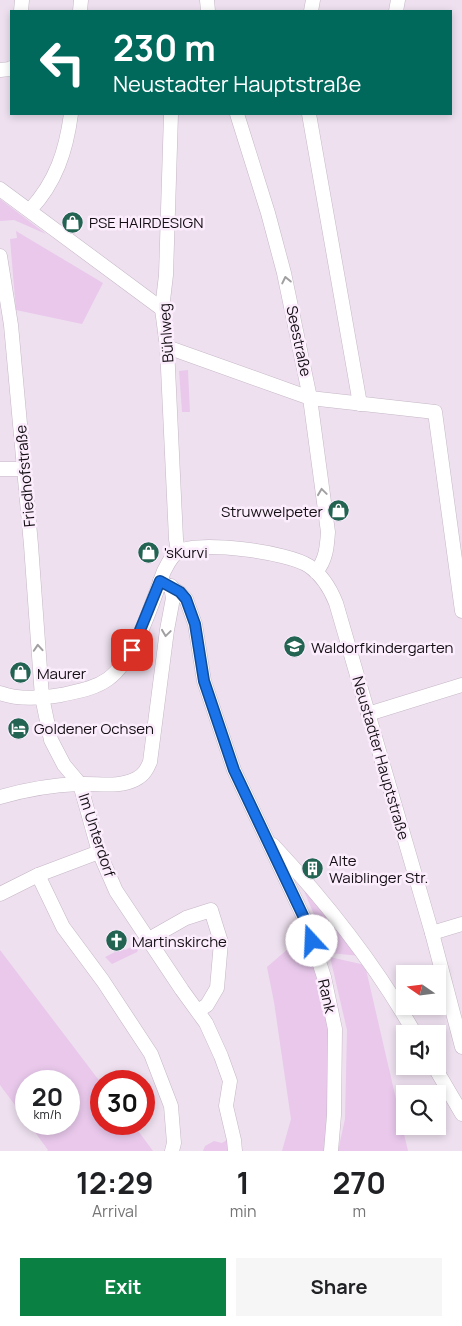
<!DOCTYPE html>
<meta charset="utf-8">
<style>
body{margin:0;font-family:Manrope,sans-serif;background:#f6f6f6;color:#202124;height:100vh;display:flex;flex-direction:column;font-size:19px;white-space:nowrap}
*{box-sizing:border-box;margin:0}
p{font-size:16px;color:#757577}
.icon{flex:none;width:28px;height:28px;fill:none;stroke:currentColor;stroke-width:2;stroke-linecap:round;stroke-linejoin:round}
.map{position:relative;height:1151px;overflow:hidden}
.side{display:flex;flex-direction:column;background:#fff;flex:1}
.side>*{flex:none}
.hud{position:absolute;left:10px;top:10px;width:442px;height:105px;border-radius:0px;box-shadow:0 2px 8px #0003;background:#00695c;color:#fff;overflow:hidden}
.needle{width:32px;rotate:284deg}
.buttons{position:absolute;left:396px;top:965px;display:grid;gap:10px}
.buttons a{display:grid;place-items:center;width:50px;height:50px;border-radius:0px;background:#fff;box-shadow:0 2px 8px #0003;font-size:25px}
.speed{position:absolute;left:15px;top:1070px;display:flex;gap:10px;font-size:25px;font-weight:700;text-align:center}
.speed>*{display:grid;place-content:center;width:65px;height:65px;border-radius:50%;background:#fff;box-shadow:0 2px 8px #0003;line-height:1}
.speed small{font-size:12px;font-weight:400}
.speed .limit{border:8px solid #d22;background:#fff;color:#111}
.pin{position:absolute;display:grid;place-items:center;width:42px;height:42px;color:#fff;margin:-21px;border-radius:10px;box-shadow:0 2px 8px #0006}
.me{position:absolute;width:55px;margin:-28px;rotate:340deg;stroke-linejoin:round;filter:drop-shadow(0 0 4px #0008)}
.turn{display:flex;align-items:center;gap:18px;height:105px;padding:0 20px;font-size:22px}
.turn .icon{width:65px;height:65px;stroke-width:2.5}
.turn b{display:block;font-size:35px;line-height:42px}
.eta{display:flex;justify-content:space-evenly;align-items:center;height:85px;text-align:center}
.eta b{font-size:30px;font-weight:700;line-height:35px}
.button{display:flex;gap:10px;margin-top:auto;padding:10px 20px}
.button a{flex:1;height:58px;border-radius:0px;background:#0b8043;color:#fff;font-size:20px;font-weight:700;line-height:58px;text-align:center}
.button a+a{background:#f6f6f6;color:#202124}
.map>svg:first-child{display:block}
</style>
<div class="map">
<svg width="462" height="1151" viewBox="0 0 462 1151">
<rect width="100%" height="100%" fill="#eee0ef"/>
<g fill="#e9c8ec">
<polygon points="0,199 46,234 14,220 0,221"/>
<polygon points="16,231 103,283 82,324 16,310 10,239 17,238"/>
<polygon points="188,370 190,412 182,412 179,371"/>
<polygon points="302,886 360,956 330,953"/>
<polygon points="303,936 319,982 328,1030 331,1105 326,1151 282,1151 291,1119 274,1002 267,967"/>
<polygon points="137,944 139,948 137,952 112,964 105,957 123,948 125,950"/>
<polygon points="0,950 101,1083 101,1124 133,1124 153,1151 47,1151 48,1150 29,1124 69,1124 69,1081 26,1081 26,1120 0,1085"/>
<polygon points="330,957 365,965 408,1151 338,1151 345,1119 347,1030"/>
<polygon points="230,1138 231,1147 227,1151 203,1151 205,1146 214,1141 222,1143"/>
</g>
<g fill="none" stroke-linecap="round" stroke-linejoin="round">
<defs>
<g id="minor">
<polyline points="207,0 208,11"/>
<polyline points="21,11 22,0"/>
<polyline points="80,11 81,0"/>
<polyline points="311,11 313,0"/>
<polyline points="396,11 398,0"/>
<polyline points="0,70 10,69 11,68"/>
<polyline points="171,114 166,275 162,309 167,347 176,539 178,552"/>
<path d="M237,114L268,213L284,273L310,398L328,532C327,547 326,560 316,572"/>
<polyline points="309,114 360,404"/>
<polyline points="0,189 162,309"/>
<path d="M30,210C56,182 66,151 71,114"/>
<polyline points="0,256 11,325 31,545 42,697 51,740 64,765 80,784 99,852 116,891 182,990 206,1023 221,1056 230,1081 226,1106 234,1140 235,1151"/>
<polyline points="167,347 310,398 435,412 462,611"/>
<polyline points="0,469 24,469"/>
<polyline points="160,581 180,593 186,599 195,624 204,681 234,770 306,922 324,977 335,1029 334,1115 331,1151"/>
<path d="M0,693C18,700 42,698 61,695C78,691 94,689 108,679C136,659 152,602 164,571C168,564 171,556 178,552C199,540 288,552 309,566C322,575 330,588 336,603L432,933L462,1047"/>
<polyline points="368,714 462,685"/>
<path d="M0,797C28,789 50,785 79,784C98,783 119,788 136,779C144,775 147,769 150,762L167,630L173,598L171,586"/>
<path d="M273,845C327,903 376,965 415,1034"/>
<polyline points="38,875 63,927 103,981 151,1054 171,1106 174,1143 172,1151"/>
<polyline points="0,894 38,875 99,852"/>
<polyline points="432,933 462,924"/>
<polyline points="149,939 186,918 211,910 221,942 217,988 207,1005 198,1011"/>
<polyline points="434,1066 462,1114"/>
</g>
</defs>
<use href="#minor" stroke="#c5b7c6" stroke-width="15"/>
<use href="#minor" stroke="#fff" stroke-width="14"/>
</g>
<defs><path id="oneway-chevron" d="M-2-3.5L2.5 0L-2 3.5" fill="none" stroke-width="1.6" stroke-linecap="round" stroke-linejoin="round" transform="scale(1.25)"/></defs>
<g stroke="#a19fa1">
<use href="#oneway-chevron" transform="translate(286 280) rotate(-102)"/>
<use href="#oneway-chevron" transform="translate(322 492) rotate(-98)"/>
<use href="#oneway-chevron" transform="translate(166 633) rotate(98)"/>
<use href="#oneway-chevron" transform="translate(38 648) rotate(-94)"/>
</g>
<g fill="none" stroke-linecap="round" stroke-linejoin="round">
<defs>
<polyline id="route" points="132,650 160,581 180,592 186,599 195,624 204,681 234,770 306,922 312,941"/>
</defs>
<use href="#route" stroke="#114b97" stroke-width="12"/>
<use href="#route" stroke="#1a73e8" stroke-width="9"/>
</g>
<defs>
<symbol id="shop-disc" viewBox="-11 -11 22 22"><circle r="9.5" fill="#226351" stroke="#fcedfd"/><path d="M-5-2.5h2.3a2.7 3.5 0 0 1 5.4 0H5L5.5 6h-11ZM-1.5-2.5h3a1.5 2.3 0 0 0-3 0Z" fill="#fff"/></symbol>
<symbol id="school-disc" viewBox="-11 -11 22 22"><circle r="9.5" fill="#226351" stroke="#fcedfd"/><path d="M0-5L7-2L0 1L-7-2ZM-4 1L0 2.5L4 1V4Q0 6-4 4Z" fill="#fff"/></symbol>
<symbol id="hotel-disc" viewBox="-11 -11 22 22"><circle r="9.5" fill="#226351" stroke="#fcedfd"/><path d="M-6-4.5h1.5V1H6V5H4.5V3h-9V5H-6ZM-4 0a1.8 1.8 0 1 1 3.6 0ZM.5 0V-2.5h3Q6-2.5 6 0Z" fill="#fff"/></symbol>
<symbol id="building-disc" viewBox="-11 -11 22 22"><circle r="9.5" fill="#226351" stroke="#fcedfd"/><path d="M-4-6H4V6H1V3H-1V6H-4ZM-2.5-4.3h1.7v1.8h-1.7ZM.8-4.3h1.7v1.8H.8ZM-2.5-1h1.7V.8h-1.7ZM.8-1h1.7V.8H.8Z" fill="#fff"/></symbol>
<symbol id="church-disc" viewBox="-11 -11 22 22"><circle r="9.5" fill="#226351" stroke="#fcedfd"/><path d="M-1.2-6h2.4v3.5h3.3v2.4h-3.3V6h-2.4V-.1h-3.3v-2.4h3.3Z" fill="#fff"/></symbol>
</defs>
<g fill-rule="evenodd">
<use href="#shop-disc" x="60" y="210" width="25" height="25"/>
<use href="#shop-disc" x="326" y="498" width="25" height="25"/>
<use href="#shop-disc" x="136" y="540" width="25" height="25"/>
<use href="#school-disc" x="282" y="634" width="25" height="25"/>
<use href="#shop-disc" x="8" y="660" width="25" height="25"/>
<use href="#hotel-disc" x="6" y="716" width="25" height="25"/>
<use href="#building-disc" x="300" y="856" width="25" height="25"/>
<use href="#church-disc" x="104" y="928" width="25" height="25"/>
</g>
<g text-anchor="middle" dominant-baseline="central" stroke-width="5" stroke-linejoin="round" paint-order="stroke">
<g font-size="15" fill="#140f14" stroke="#fcedfd" text-anchor="start">
<text x="89" y="222">PSE HAIRDESIGN</text>
<text x="323" y="511" text-anchor="end">Struwwelpeter</text>
<text x="164" y="552">'sKurvi</text>
<text x="311" y="647">Waldorfkindergarten</text>
<text x="37" y="673">Maurer</text>
<text x="34" y="728">Goldener Ochsen</text>
<text x="329" y="860">Alte<tspan x="329" dy="17">Waiblinger Str.</tspan></text>
<text x="132" y="941">Martinskirche</text>
</g>
<g font-size="15" fill="#140f14" stroke="#fcedfd">
<text transform="translate(166 333) rotate(-94)">Bühlweg</text>
<text transform="translate(299 341) rotate(78)">Seestraße</text>
<text transform="translate(25 476) rotate(-95)">Friedhofstraße</text>
<text transform="translate(381 758) rotate(74)">Neustadter Hauptstraße</text>
<text transform="translate(97 835) rotate(72)">Im Unterdorf</text>
<text transform="translate(327 996) rotate(77)">Rank</text>
</g>
</g>
</svg>
<div class="buttons">
<a><svg class="needle" viewBox="-14 -14 28 28"><path d="M0-13l5 13h-10z" fill="#e53935"/><path d="M0 13l5-13h-10z" fill="#757577"/></svg></a>
<a><svg class="icon" aria-label="sound" viewBox="0 0 24 24"><path d="M4 9h4l5-4v14l-5-4H4zM17 9q2 3 0 6"/></svg></a>
<a><svg class="icon" aria-label="search" viewBox="0 0 24 24"><circle cx="10" cy="10" r="6"/><path d="M15 15l6 6"/></svg></a>
</div>
<div class="speed"><div>20<small>km/h</small></div><div class="limit">30</div></div>
<div class="pin" style="left:132px;top:650px;background:#d93025"><svg class="icon" aria-label="arrive" viewBox="0 0 24 24"><path d="M6 21V4h12l-3 4 3 4H6"/></svg></div>
<svg class="me" style="left:312px;top:941px" viewBox="-20 -20 40 40"><circle r="19" fill="#fff"/><path d="M0-13L10 11 0 6-10 11z" fill="#1a73e8"/></svg>
<div class="hud">
<div class="turn"><svg class="icon" aria-label="left" viewBox="0 0 24 24"><path d="M17 20v-9H6M10 6l-5 5 5 5"/></svg><div><b>230 m</b>Neustadter Hauptstraße</div></div>
</div>
</div>
<section class="side">
<div class="eta">
<div><b>12:29</b><p>Arrival</p></div>
<div><b>1</b><p>min</p></div>
<div><b>270</b><p>m</p></div>
</div>
<div class="button"><a>Exit</a><a>Share</a></div>
</section>
